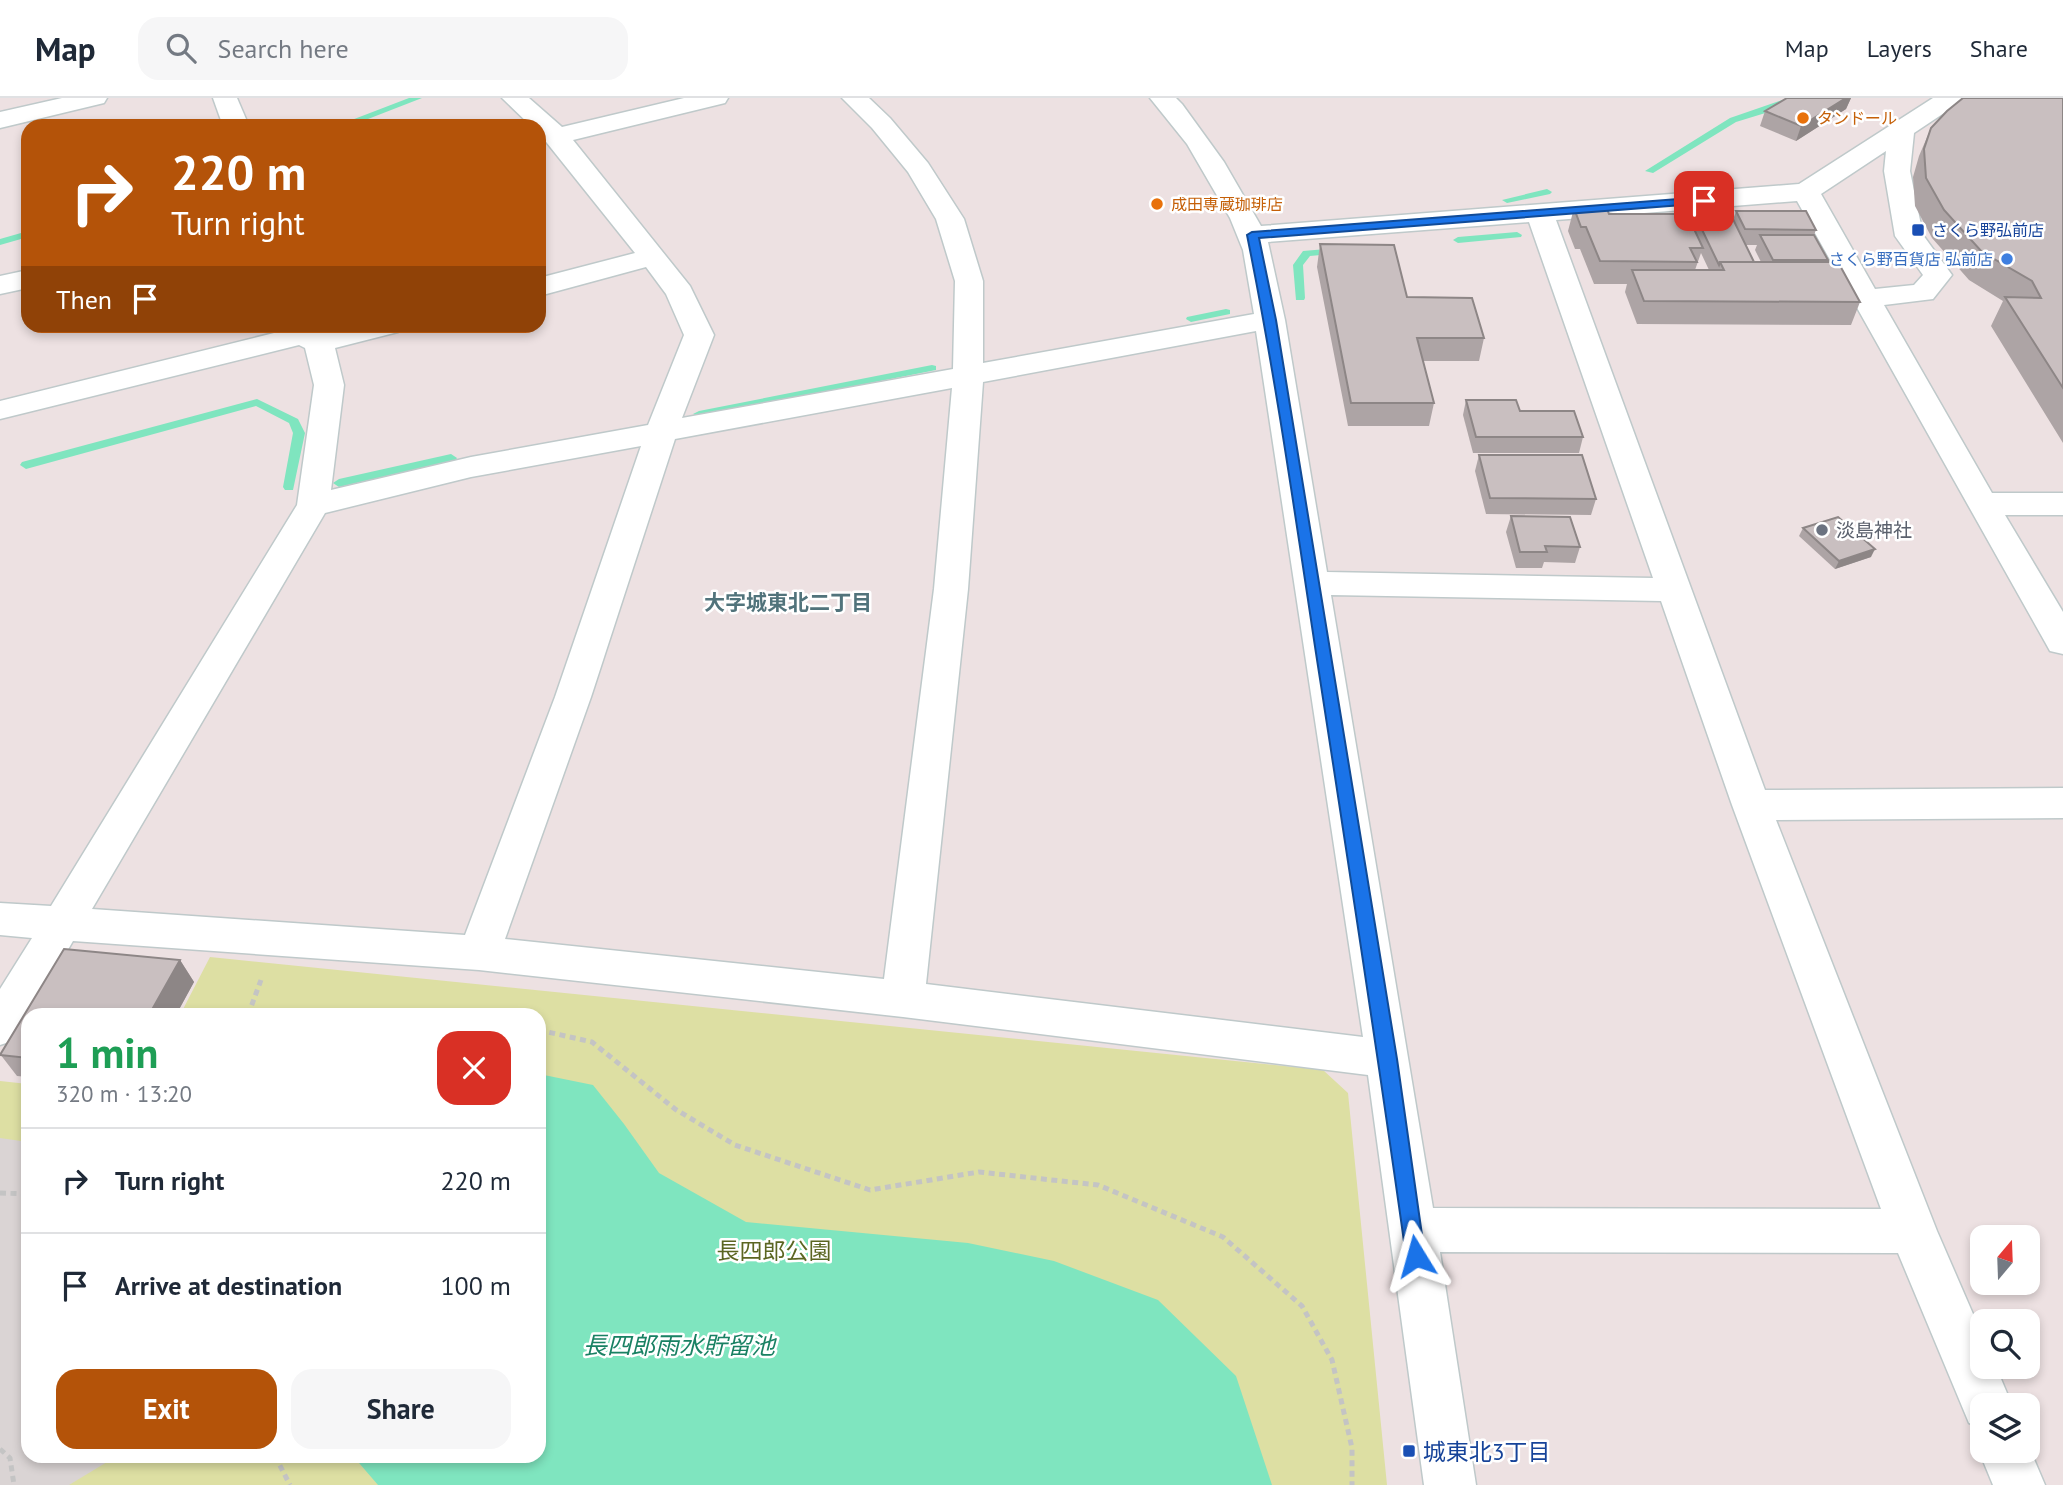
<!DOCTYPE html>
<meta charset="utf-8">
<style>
body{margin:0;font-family:"PT Sans","Noto Sans JP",sans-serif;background:#f6f6f7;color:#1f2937;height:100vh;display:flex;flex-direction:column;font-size:26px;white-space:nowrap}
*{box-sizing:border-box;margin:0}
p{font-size:23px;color:#747a83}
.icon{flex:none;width:38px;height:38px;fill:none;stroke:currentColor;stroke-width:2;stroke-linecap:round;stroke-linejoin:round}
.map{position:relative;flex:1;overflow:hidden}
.side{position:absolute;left:21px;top:910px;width:525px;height:455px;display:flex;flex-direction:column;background:#fff;border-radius:21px;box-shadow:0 4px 10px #0003}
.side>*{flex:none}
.guide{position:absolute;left:21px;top:21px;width:525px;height:214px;border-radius:21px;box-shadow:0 4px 10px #0003;background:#b45309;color:#fff;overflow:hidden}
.needle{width:46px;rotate:19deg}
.fabs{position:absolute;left:1970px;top:1127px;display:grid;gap:14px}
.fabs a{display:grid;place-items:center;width:70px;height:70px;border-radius:14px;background:#fff;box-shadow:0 4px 10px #0003;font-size:35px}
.pin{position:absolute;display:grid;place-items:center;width:60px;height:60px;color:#fff;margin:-30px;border-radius:14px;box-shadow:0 4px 10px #0006}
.me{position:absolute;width:77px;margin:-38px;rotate:352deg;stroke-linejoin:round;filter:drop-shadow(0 0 5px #0008)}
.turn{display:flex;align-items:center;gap:24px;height:147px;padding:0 35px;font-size:32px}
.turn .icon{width:91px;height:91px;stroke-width:2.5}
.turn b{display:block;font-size:49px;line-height:60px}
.then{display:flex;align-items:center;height:66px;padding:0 35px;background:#0003;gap:14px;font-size:26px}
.round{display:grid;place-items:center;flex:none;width:74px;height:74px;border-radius:21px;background:#f6f6f7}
.head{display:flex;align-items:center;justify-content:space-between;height:119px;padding:0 35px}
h1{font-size:42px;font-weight:600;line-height:52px;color:#1e9e55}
.cta{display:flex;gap:14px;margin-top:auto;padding:14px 35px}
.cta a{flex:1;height:80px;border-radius:21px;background:#b45309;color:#fff;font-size:28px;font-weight:600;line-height:80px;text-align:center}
.cta a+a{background:#f6f6f7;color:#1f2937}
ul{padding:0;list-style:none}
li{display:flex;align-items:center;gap:21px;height:105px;padding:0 35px;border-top:2px solid #e0e1e3}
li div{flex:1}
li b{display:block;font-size:26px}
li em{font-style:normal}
header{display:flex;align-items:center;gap:42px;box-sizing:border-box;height:98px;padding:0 35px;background:#fff;border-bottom:2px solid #e0e1e3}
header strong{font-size:33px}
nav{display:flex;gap:38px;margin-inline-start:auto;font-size:24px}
.search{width:490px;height:63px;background:#f6f6f7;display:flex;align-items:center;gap:18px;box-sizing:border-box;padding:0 24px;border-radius:21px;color:#747a83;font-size:26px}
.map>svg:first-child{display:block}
</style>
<header>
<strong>Map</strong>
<div class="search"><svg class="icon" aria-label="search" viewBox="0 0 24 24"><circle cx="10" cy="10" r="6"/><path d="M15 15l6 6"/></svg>Search here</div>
<nav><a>Map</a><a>Layers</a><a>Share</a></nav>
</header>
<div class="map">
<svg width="2063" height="1387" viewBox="0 0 2063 1387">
<rect width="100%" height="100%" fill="#ede1e2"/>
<polygon fill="#dddfa3" points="210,859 1323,972 1348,995 1387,1387 0,1387 0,983 28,986 28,1358 539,1358 539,917 180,917"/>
<polygon fill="#dad4d4" points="0,1040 28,1044 28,1358 117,1358 69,1387 0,1387"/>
<polygon fill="#7fe5bf" points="539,976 593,987 624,1026 659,1075 746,1124 968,1145 1054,1163 1158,1202 1236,1278 1272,1387 378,1387 353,1358 539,1358"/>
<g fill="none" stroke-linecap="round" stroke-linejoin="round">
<g fill="#7fe5bf" fill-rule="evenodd">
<polygon points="409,0 422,0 350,28 336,28"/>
<polygon points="1788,0 1799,0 1791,7 1736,24 1653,75 1645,73 1730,20"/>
<polygon points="1547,91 1552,94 1550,96 1507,105 1502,102"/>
<polygon points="28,133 28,139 0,147 0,141"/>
<polygon points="1517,134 1522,137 1521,139 1458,145 1453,142 1458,139"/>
<polygon points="1338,150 1343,153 1342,155 1310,158 1303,167 1305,200 1304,202 1296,202 1293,167 1303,153"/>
<polygon points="1226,211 1230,212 1230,216 1191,224 1186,221 1187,219"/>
<polygon points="932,267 936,268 936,272 699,319 693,316 699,313"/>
<polygon points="257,301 298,321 305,335 293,392 285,392 283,389 293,335 289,325 256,308 26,371 20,367 22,364"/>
<polygon points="451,356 457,360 455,363 339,389 333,385 339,381"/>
</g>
<defs>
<g id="minor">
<polygon points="62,0 107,0 104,5 0,30 0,14"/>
<polygon points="213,0 237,0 249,28 223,28"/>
<path d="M502,0H529L562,29L684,0H728L725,5L573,42L690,188L714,237L682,320L953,271L955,183L936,121L908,74L872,30L842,0H869L890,20L928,65L964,121L983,183V265L1254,216L1243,152L1230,120L1187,46L1150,0H1176L1182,6L1224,64L1261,128L1799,86L1933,0H1962L1959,5L1914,35L1910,73L1923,137L1952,177L1933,201L1884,207L1992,395H2063V417H2005L2063,514V556L2050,553L2045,544L1797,103L1556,122L1765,692L2063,690V720L1776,722L1937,1133L1983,1239V1269H1996L2012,1307H1983V1330L1969,1325L1898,1155L1440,1154L1476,1387H1424L1368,977L903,919L479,872L73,843L15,942L0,947V891L32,840L0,837V805L51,808L297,407L314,287L305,250L299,247L0,321V303L302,228L322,235L354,228H402L398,234L335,250L344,287L331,392L471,359L648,327L684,237L666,196L646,169L539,198V180L635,155L539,35V28H531ZM1886,53L1884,73L1895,138L1923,177L1914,187L1875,191L1821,96ZM1529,124L1653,480L1327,474L1285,222L1268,144ZM1256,233L1363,939L926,886L968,491L983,284ZM952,290L934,491L884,881L505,841L591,599L675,341ZM641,348L555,599L465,837L92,811L325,415L471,379ZM1331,497L1661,503L1732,707L1881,1111L1433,1110Z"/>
<polygon points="28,172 28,190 0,196 0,178"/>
<polygon points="1983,1345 1983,1353 2028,1353 2028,1347 2045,1387 1993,1387 1979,1353"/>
</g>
</defs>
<use href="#minor" stroke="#bfc9ca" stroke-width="3"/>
<g stroke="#c4c4c4" stroke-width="5" stroke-dasharray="6 4.5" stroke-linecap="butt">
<polyline points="248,917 261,882"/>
<polyline points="539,932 592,944 675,1011 735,1047 870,1092 979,1074 1098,1087 1223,1139 1302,1208 1332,1262 1352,1350 1352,1387"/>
<polyline points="0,1095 28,1096"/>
<polyline points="0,1351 10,1360 14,1387"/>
<polyline points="275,1358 290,1387"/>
</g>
<use href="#minor" fill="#fff" fill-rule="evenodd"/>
</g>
<g fill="#ada4a5" fill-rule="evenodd">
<polygon points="1787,0 1851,0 1846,11 1796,43 1760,28 1765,13"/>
<polygon points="2063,0 2063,345 1991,228 2003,203 1969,182 1932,140 1915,108 1913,79 1919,58 1931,30"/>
<path d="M1574,110L1691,125L1694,115L1733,122L1736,113L1816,132L1814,137L1828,162L1827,164L1860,204L1851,227L1637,226L1625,194L1627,186H1594L1580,151H1575L1568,133ZM1746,147H1757L1755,152L1761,164H1754ZM1701,155L1709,172H1695Z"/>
<polygon points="1320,146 1407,199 1484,240 1479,263 1423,263 1434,305 1429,328 1348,328 1317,169"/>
<polygon points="1466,302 1520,313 1583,339 1579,355 1473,355 1463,317"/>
<polygon points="1479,357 1596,401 1591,417 1486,416 1475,373"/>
<polygon points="1511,418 1580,449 1575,465 1544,464 1542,470 1516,470 1506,434"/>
<polygon points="1803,430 1871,459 1835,471 1799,438"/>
<polygon points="64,851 180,862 194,884 176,917 28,917 28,979 17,978 0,956"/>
</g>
<g fill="#8d8686">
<polygon points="1846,0 1851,0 1846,11 1796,43 1801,28"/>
<polygon points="1875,451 1871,459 1835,471 1839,463"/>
<polygon points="180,862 194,884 176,917 149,917"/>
</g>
<g fill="#c9bfc0" stroke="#8d8686" stroke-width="2">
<polygon points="1787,0 1846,0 1801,28 1765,13"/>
<polygon points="1963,0 2063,0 2063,290 2005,199 2041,200 2032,183 1982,154 1944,112 1926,80 1924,51 1931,30 1947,13"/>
<polygon points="1574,110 1607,111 1609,116 1687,116 1703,150 1690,150 1697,164 1600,163 1586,129 1581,129"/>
<polygon points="1736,113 1806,113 1816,132 1745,131"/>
<polygon points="1694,115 1730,115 1754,164 1720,164 1719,167"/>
<polygon points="1760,137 1814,137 1828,162 1773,162"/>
<polygon points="1320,146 1394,147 1407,199 1472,200 1484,240 1417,240 1434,305 1351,305"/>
<polygon points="1720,164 1838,164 1860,204 1644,203 1632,172 1724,172"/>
<polygon points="1466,302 1516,302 1520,313 1574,313 1583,339 1476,339"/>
<polygon points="1479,357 1582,357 1596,401 1490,400"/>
<polygon points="1511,418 1570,419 1580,449 1545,448 1547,454 1520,454"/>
<polygon points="1838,419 1875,451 1839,463 1803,430"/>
<polygon points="64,851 180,862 149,917 28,917 28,960 0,957"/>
</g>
<path fill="#1a73e8" stroke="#114b97" stroke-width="2" d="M1704,99L1709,103L1708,105L1259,140L1276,222L1397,961L1425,1158L1423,1164L1416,1167L1409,1164L1406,1158C1378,956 1347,756 1316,555C1295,416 1275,275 1247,137L1252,134Z"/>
<g fill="#e8710a" stroke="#fff" stroke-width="2.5">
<circle cx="1803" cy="20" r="7"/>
<circle cx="1157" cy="106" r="7"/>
</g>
<g fill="#1a4fb4" stroke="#fff" stroke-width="2.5">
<rect x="1911" y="125" width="14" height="14" rx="3.5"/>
<rect x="1402" y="1346" width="14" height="14" rx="3.5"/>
</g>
<circle fill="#3f7fe0" stroke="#fff" stroke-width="2.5" cx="2007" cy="161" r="7"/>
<circle fill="#6b7280" stroke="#fff" stroke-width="2.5" cx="1822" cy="432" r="7"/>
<g text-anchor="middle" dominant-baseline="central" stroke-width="5" stroke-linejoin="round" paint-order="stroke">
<g font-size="16" fill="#c56008" stroke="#fff" text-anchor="start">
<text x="1817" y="20">タンドール</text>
<text x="1171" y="106">成田専蔵珈琲店</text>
</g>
<g font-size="16" fill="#164399" stroke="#fff" text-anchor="start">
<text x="1932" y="132">さくら野弘前店</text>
</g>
<g font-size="16" fill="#366cbe" stroke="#fff" text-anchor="end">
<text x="1993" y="161">さくら野百貨店 弘前店</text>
</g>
<g font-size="19" fill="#5b616d" stroke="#fff" text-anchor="start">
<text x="1836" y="432">淡島神社</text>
</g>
<g font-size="21" font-weight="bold" fill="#51737b" stroke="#fff">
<text x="788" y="504">大字城東北二丁目</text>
</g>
<g font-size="23" fill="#5b6622" stroke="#fff">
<text x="774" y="1152">長四郎公園</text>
</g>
<g font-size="23" fill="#164399" stroke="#fff" text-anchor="start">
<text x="1423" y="1353">城東北3丁目</text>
</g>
<g font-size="24" font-style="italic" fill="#198163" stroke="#fff">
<text x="679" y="1247">長四郎雨水貯留池</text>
</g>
</g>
</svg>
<div class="fabs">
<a><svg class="needle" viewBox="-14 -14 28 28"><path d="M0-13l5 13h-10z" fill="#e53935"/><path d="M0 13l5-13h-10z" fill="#747a83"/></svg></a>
<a><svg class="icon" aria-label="search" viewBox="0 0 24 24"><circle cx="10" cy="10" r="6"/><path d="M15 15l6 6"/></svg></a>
<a><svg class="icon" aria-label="layers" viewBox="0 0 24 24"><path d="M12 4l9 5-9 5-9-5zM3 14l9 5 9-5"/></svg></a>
</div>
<div class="pin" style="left:1704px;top:103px;background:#d93025"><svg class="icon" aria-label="arrive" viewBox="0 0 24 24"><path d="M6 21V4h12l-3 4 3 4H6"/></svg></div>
<svg class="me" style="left:1416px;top:1158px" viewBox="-20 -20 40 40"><path d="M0-17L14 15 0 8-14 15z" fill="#1a73e8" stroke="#fff" stroke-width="4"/></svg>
<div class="guide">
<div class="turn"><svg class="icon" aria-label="right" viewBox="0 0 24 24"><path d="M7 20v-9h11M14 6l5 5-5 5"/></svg><div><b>220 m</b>Turn right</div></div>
<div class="then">Then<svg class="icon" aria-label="arrive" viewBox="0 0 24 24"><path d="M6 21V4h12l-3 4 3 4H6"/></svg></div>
</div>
<section class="side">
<div class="head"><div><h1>1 min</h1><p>320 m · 13:20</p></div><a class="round" style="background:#d93025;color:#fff"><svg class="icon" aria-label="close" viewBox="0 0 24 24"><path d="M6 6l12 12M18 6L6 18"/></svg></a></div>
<ul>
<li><svg class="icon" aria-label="right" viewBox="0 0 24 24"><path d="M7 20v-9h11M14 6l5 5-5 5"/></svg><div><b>Turn right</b></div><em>220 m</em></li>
<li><svg class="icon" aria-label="arrive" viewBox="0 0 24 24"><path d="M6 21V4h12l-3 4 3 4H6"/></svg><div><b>Arrive at destination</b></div><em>100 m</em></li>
</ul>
<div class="cta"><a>Exit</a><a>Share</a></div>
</section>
</div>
